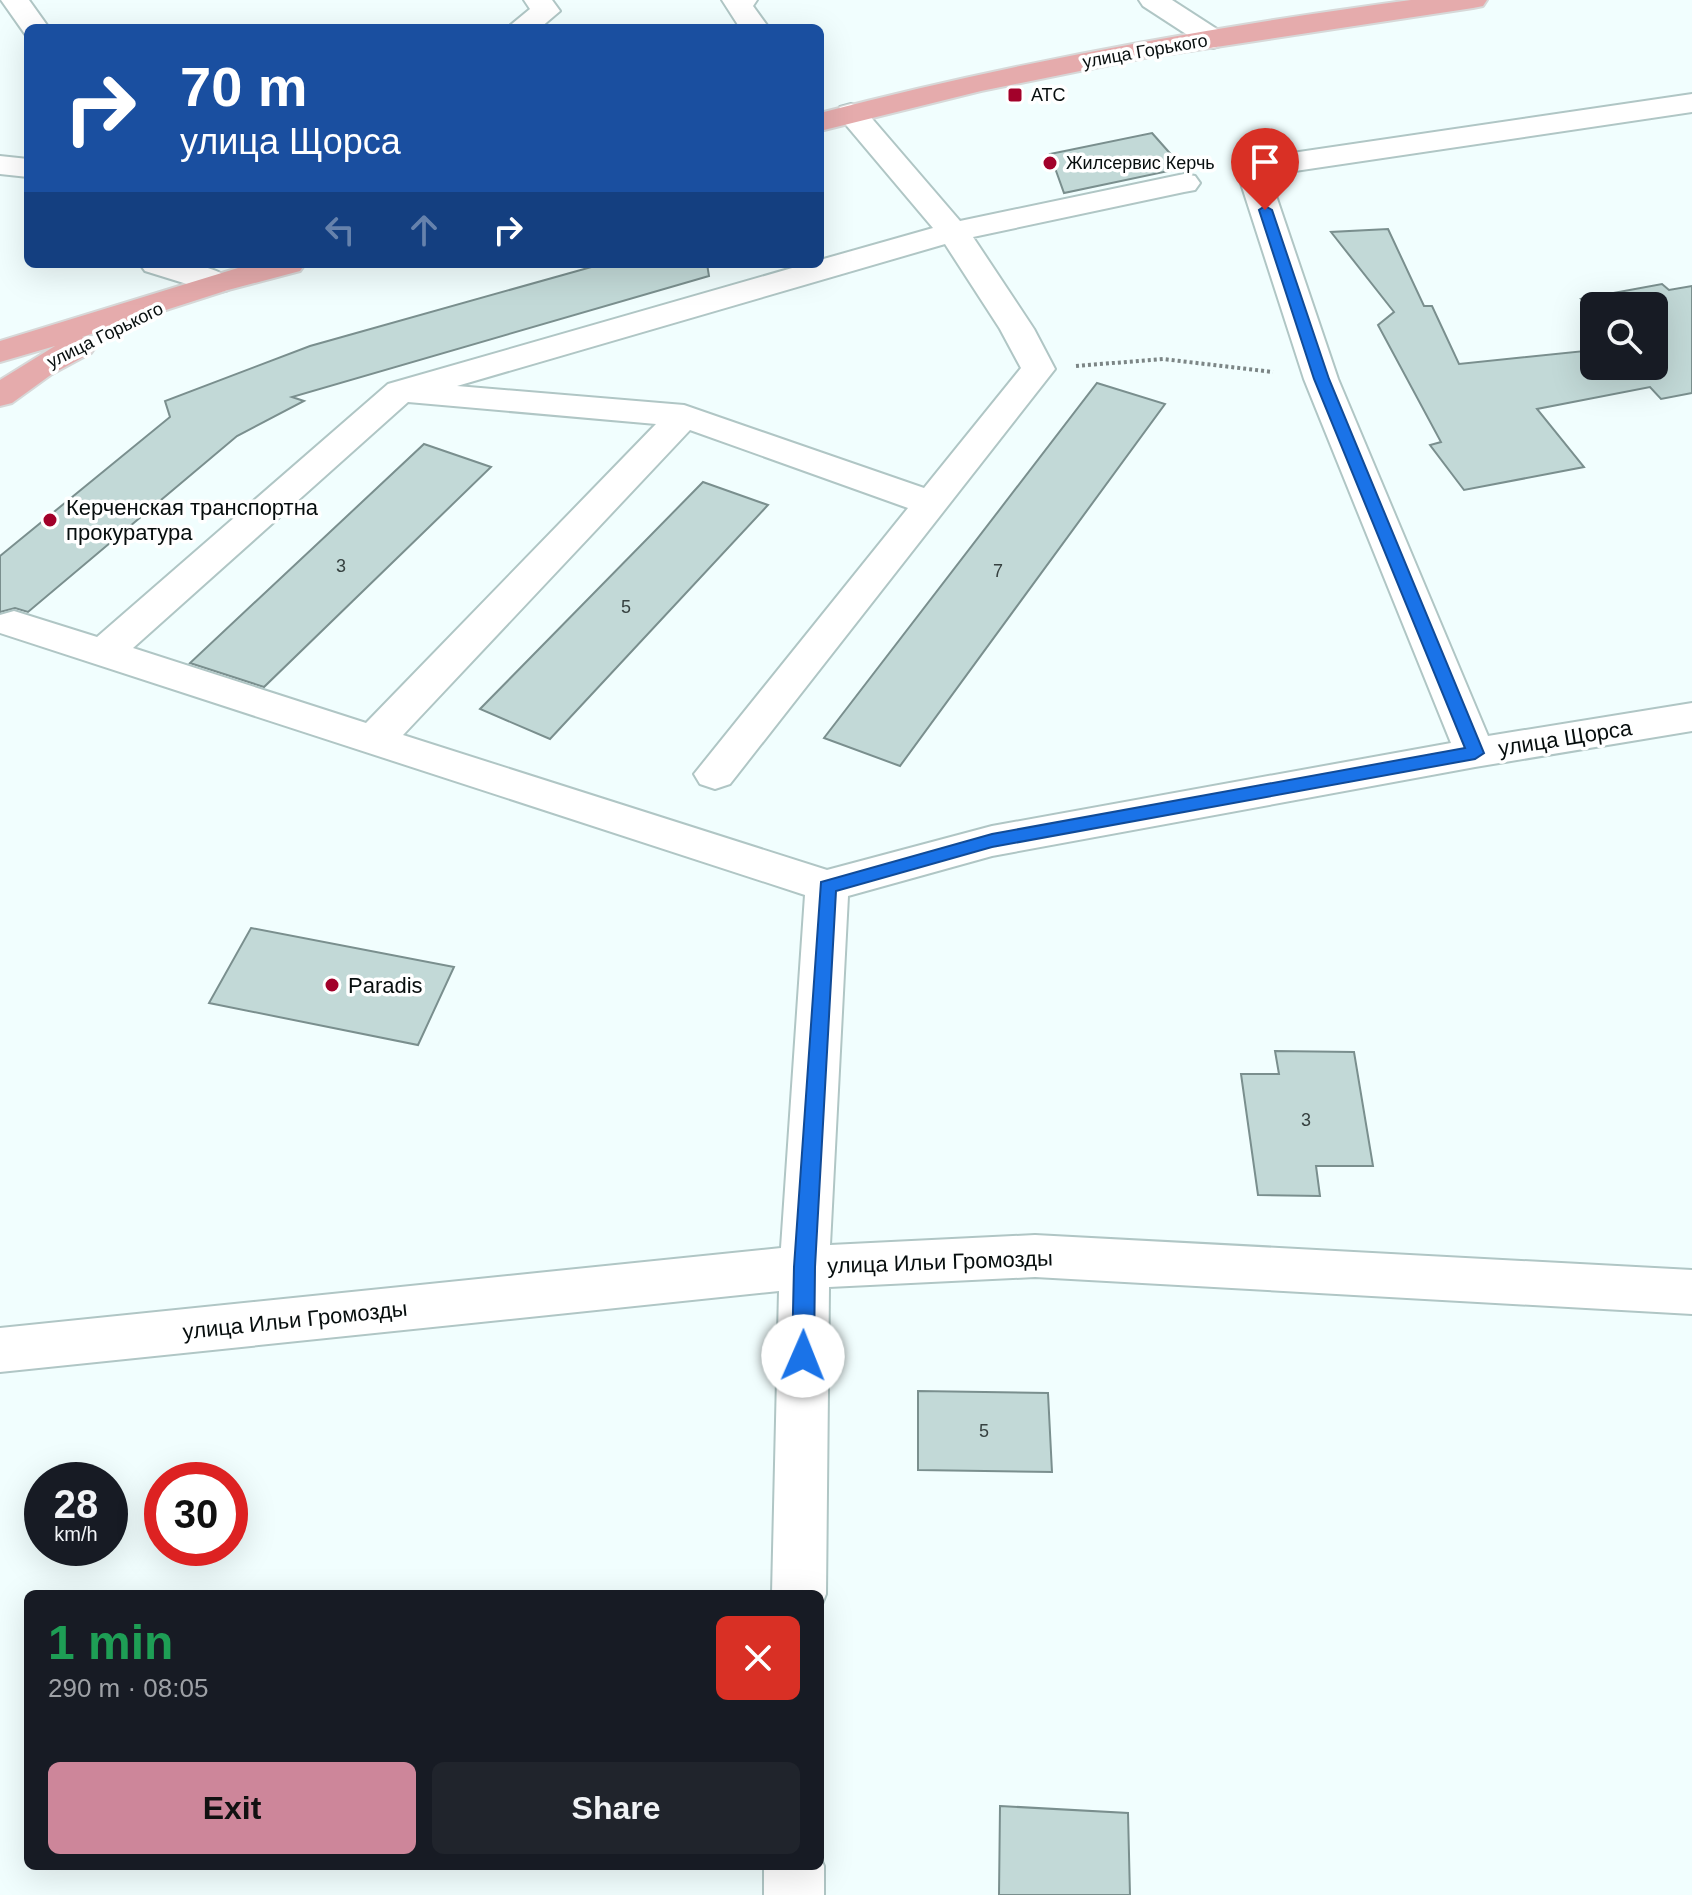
<!DOCTYPE html>
<meta charset="utf-8">
<style>
body{margin:0;font-family:Helvetica,sans-serif;background:#20242c;color:#f1f3f6;height:100vh;display:flex;flex-direction:column;font-size:30px;white-space:nowrap}
*{box-sizing:border-box;margin:0}
p{font-size:26px;color:#9ea1a6}
.icon{flex:none;width:44px;height:44px;fill:none;stroke:currentColor;stroke-width:2;stroke-linecap:round;stroke-linejoin:round}
.map{position:relative;flex:1;overflow:hidden}
.drawer{position:absolute;left:24px;top:1590px;width:800px;height:280px;display:flex;flex-direction:column;background:#171b24;border-radius:12px;box-shadow:0 8px 32px #0002}
.drawer>*{flex:none}
.guide{position:absolute;left:24px;top:24px;width:800px;height:244px;border-radius:12px;box-shadow:0 8px 32px #0002;background:#1a4fa0;color:#fff;overflow:hidden}
.tools{position:absolute;left:1580px;top:292px;display:grid;gap:16px}
.tools a{display:grid;place-items:center;width:88px;height:88px;border-radius:12px;background:#171b24;box-shadow:0 8px 32px #0002;font-size:40px}
.speed{position:absolute;left:24px;top:1462px;display:flex;gap:16px;font-size:40px;font-weight:700;text-align:center}
.speed>*{display:grid;place-content:center;width:104px;height:104px;border-radius:50%;background:#171b24;box-shadow:0 8px 32px #0002;line-height:1}
.speed small{font-size:20px;font-weight:400}
.speed .limit{border:12px solid #d22;background:#fff;color:#111}
.pin{position:absolute;display:grid;place-items:center;width:68px;height:68px;color:#fff;margin:-82px -34px;border-radius:50% 50% 50% 0;rotate:-45deg;box-shadow:0 0 8px #0007}
.pin .icon{rotate:45deg}
.me{position:absolute;width:88px;margin:-44px;rotate:1deg;stroke-linejoin:round;filter:drop-shadow(0 0 6px #0008)}
.turn{display:flex;align-items:center;gap:28px;height:168px;padding:0 24px;font-size:36px}
.turn .icon{width:104px;height:104px;stroke-width:2.5}
.turn b{display:block;font-size:56px;line-height:68px}
.lanes{display:flex;align-items:center;height:76px;padding:0 24px;background:#0003;justify-content:center;gap:40px;direction:ltr}
.lanes .off{opacity:.35}
.round{display:grid;place-items:center;flex:none;width:84px;height:84px;border-radius:12px;background:#20242c}
.summary{display:flex;align-items:center;justify-content:space-between;height:136px;padding:0 24px}
h1{font-size:48px;font-weight:600;line-height:60px;color:#1e9e55}
.button{display:flex;gap:16px;margin-top:auto;padding:16px 24px}
.button a{flex:1;height:92px;border-radius:12px;background:#cd869a;color:#111;font-size:32px;font-weight:600;line-height:92px;text-align:center}
.button a+a{background:#20242c;color:#f1f3f6}
.map>svg:first-child{display:block}
</style>
<div class="map">
<svg width="1692" height="1895" viewBox="0 0 1692 1895">
<rect width="100%" height="100%" fill="#f1fefe"/>
<g fill="#c2d9d7" stroke="#7a8f8e" stroke-width="2">
<polygon points="1152,133 1183,168 1064,193 1050,154"/>
<polygon points="1388,229 1424,306 1432,306 1459,364 1594,350 1594,366 1654,366 1654,306 1594,306 1594,314 1581,299 1662,284 1669,290 1692,286 1692,393 1661,399 1650,387 1537,409 1584,467 1464,490 1430,445 1441,442 1378,325 1394,312 1331,232"/>
<polygon points="602,264 707,264 709,276 292,397 304,401 237,436 28,612 15,608 0,612 0,556 170,417 165,401 310,346"/>
<polygon points="1097,383 1165,404 900,766 824,738"/>
<polygon points="424,444 491,467 264,687 190,663"/>
<polygon points="703,482 768,505 550,739 480,709"/>
<polygon points="251,928 454,967 418,1045 209,1003"/>
<polygon points="1275,1051 1354,1052 1373,1166 1316,1166 1320,1196 1258,1195 1241,1074 1279,1074"/>
<polygon points="918,1391 1048,1393 1052,1472 918,1470"/>
<polygon points="1000,1806 1128,1813 1130,1895 999,1895"/>
</g>
<g fill="none" stroke-linecap="round" stroke-linejoin="round">
<defs>
<g id="minor">
<polygon points="1,0 29,0 49,28 28,28 28,35 25,34"/>
<polygon points="524,0 552,0 560,11 540,28 507,28 530,9"/>
<polygon points="722,0 757,0 753,6 769,28 740,28"/>
<polygon points="1139,0 1172,0 1223,33 1227,39 1223,45 1213,48 1203,45 1143,6"/>
<path d="M1692,94V112L1269,175L1338,379L1488,736L1692,703V731L1475,767L992,856L848,896L830,1245L1035,1235L1692,1270V1314L1035,1277L829,1287L826,1594L820,1609V1594H772L779,1291L0,1372V1328L781,1248L805,895L0,633V615L14,611L97,637L388,384L806,264H820V260L933,228L836,113L840,107L851,104L862,107L960,221L1184,174L1195,176L1200,183L1195,190L1184,192L973,237L1034,329L1055,369L730,784L715,789L700,784L694,774L908,508L690,430L403,735L827,870L992,826L1451,743L1304,379L1236,168L1240,161L1251,159ZM945,244L1000,329L1021,368L924,488L684,405L457,386ZM408,402L656,424L366,723L133,648Z"/>
<polygon points="0,156 28,159 28,177 0,174"/>
<path d="M140,264C165,264 217,260 232,283L228,290L216,293L145,271Z"/>
<polygon points="820,1857 824,1866 824,1895 764,1895 764,1866 820,1866"/>
</g>
<g id="major">
<path d="M1411,0H1487L1483,6L1473,8L1144,58L981,91L820,131V113C1014,62 1211,27 1411,0Z"/>
<polygon points="251,264 305,264 300,271 228,290 82,337 91,339 96,346 91,353 52,374 12,403 0,406 0,380 55,346 0,362 0,341"/>
</g>
</defs>
<use href="#minor" stroke="#b0c6c5" stroke-width="4"/>
<use href="#major" stroke="#d7d8d8" stroke-width="4"/>
<polyline stroke="#7c8686" stroke-width="4" stroke-dasharray="3 3" stroke-linecap="butt" points="1076,366 1163,359 1273,372"/>
<use href="#minor" fill="#fff" fill-rule="evenodd"/>
<use href="#major" fill="#e5abac" fill-rule="evenodd"/>
</g>
<polygon fill="#1a73e8" stroke="#114b97" stroke-width="2" points="1265,206 1272,210 1329,379 1484,753 1475,759 992,847 836,891 815,1267 814,1356 810,1363 803,1366 796,1363 792,1356 794,1267 821,882 992,834 1465,748 1314,379 1259,210"/>
<g fill="#a2012a" stroke="#fff" stroke-width="3">
<rect x="1007" y="87" width="16" height="16" rx="4"/>
<circle cx="1050" cy="163" r="8"/>
<circle cx="50" cy="520" r="8"/>
<circle cx="332" cy="985" r="8"/>
</g>
<g text-anchor="middle" dominant-baseline="central" stroke-width="7" stroke-linejoin="round" paint-order="stroke">
<g font-size="18" fill="#070e0e" stroke="#fff">
<text transform="translate(1145 51) rotate(-10)">улица Горького</text>
<text transform="translate(105 335) rotate(-26)">улица Горького</text>
</g>
<g font-size="18" fill="#070e0e" stroke="#fff" text-anchor="start">
<text x="1031" y="95">АТС</text>
<text x="1066" y="163">Жилсервис Керчь</text>
</g>
<g font-size="18" fill="#364140">
<text x="341" y="566">3</text>
<text x="998" y="571">7</text>
<text x="626" y="607">5</text>
<text x="1306" y="1120">3</text>
<text x="984" y="1431">5</text>
</g>
<g font-size="22" fill="#070e0e" stroke="#fff" text-anchor="start">
<text x="66" y="507">Керченская транспортна<tspan x="66" dy="25">прокуратура</tspan></text>
<text x="348" y="985">Paradis</text>
</g>
<g font-size="22" fill="#070e0e" stroke="#fff">
<text transform="translate(1565 738) rotate(-9)">улица Щорса</text>
<text transform="translate(940 1262) rotate(-2)">улица Ильи Громозды</text>
<text transform="translate(295 1320) rotate(-6)">улица Ильи Громозды</text>
</g>
</g>
</svg>
<div class="tools">
<a><svg class="icon" aria-label="search" viewBox="0 0 24 24"><circle cx="10" cy="10" r="6"/><path d="M15 15l6 6"/></svg></a>
</div>
<div class="speed"><div>28<small>km/h</small></div><div class="limit">30</div></div>
<div class="pin" style="left:1265px;top:210px;background:#d93025"><svg class="icon" aria-label="arrive" viewBox="0 0 24 24"><path d="M6 21V4h12l-3 4 3 4H6"/></svg></div>
<svg class="me" style="left:803px;top:1356px" viewBox="-20 -20 40 40"><circle r="19" fill="#fff"/><path d="M0-13L10 11 0 6-10 11z" fill="#1a73e8"/></svg>
<div class="guide">
<div class="turn"><svg class="icon" aria-label="right" viewBox="0 0 24 24"><path d="M7 20v-9h11M14 6l5 5-5 5"/></svg><div><b>70 m</b>улица Щорса</div></div>
<div class="lanes"><svg class="icon off" aria-label="left" viewBox="0 0 24 24"><path d="M17 20v-9H6M10 6l-5 5 5 5"/></svg><svg class="icon off" aria-label="ahead" viewBox="0 0 24 24"><path d="M12 20V5M6 11l6-6 6 6"/></svg><svg class="icon" aria-label="right" viewBox="0 0 24 24"><path d="M7 20v-9h11M14 6l5 5-5 5"/></svg></div>
</div>
<section class="drawer">
<div class="summary"><div><h1>1 min</h1><p>290 m · 08:05</p></div><a class="round" style="background:#d93025;color:#fff"><svg class="icon" aria-label="close" viewBox="0 0 24 24"><path d="M6 6l12 12M18 6L6 18"/></svg></a></div>
<div class="button"><a>Exit</a><a>Share</a></div>
</section>
</div>
